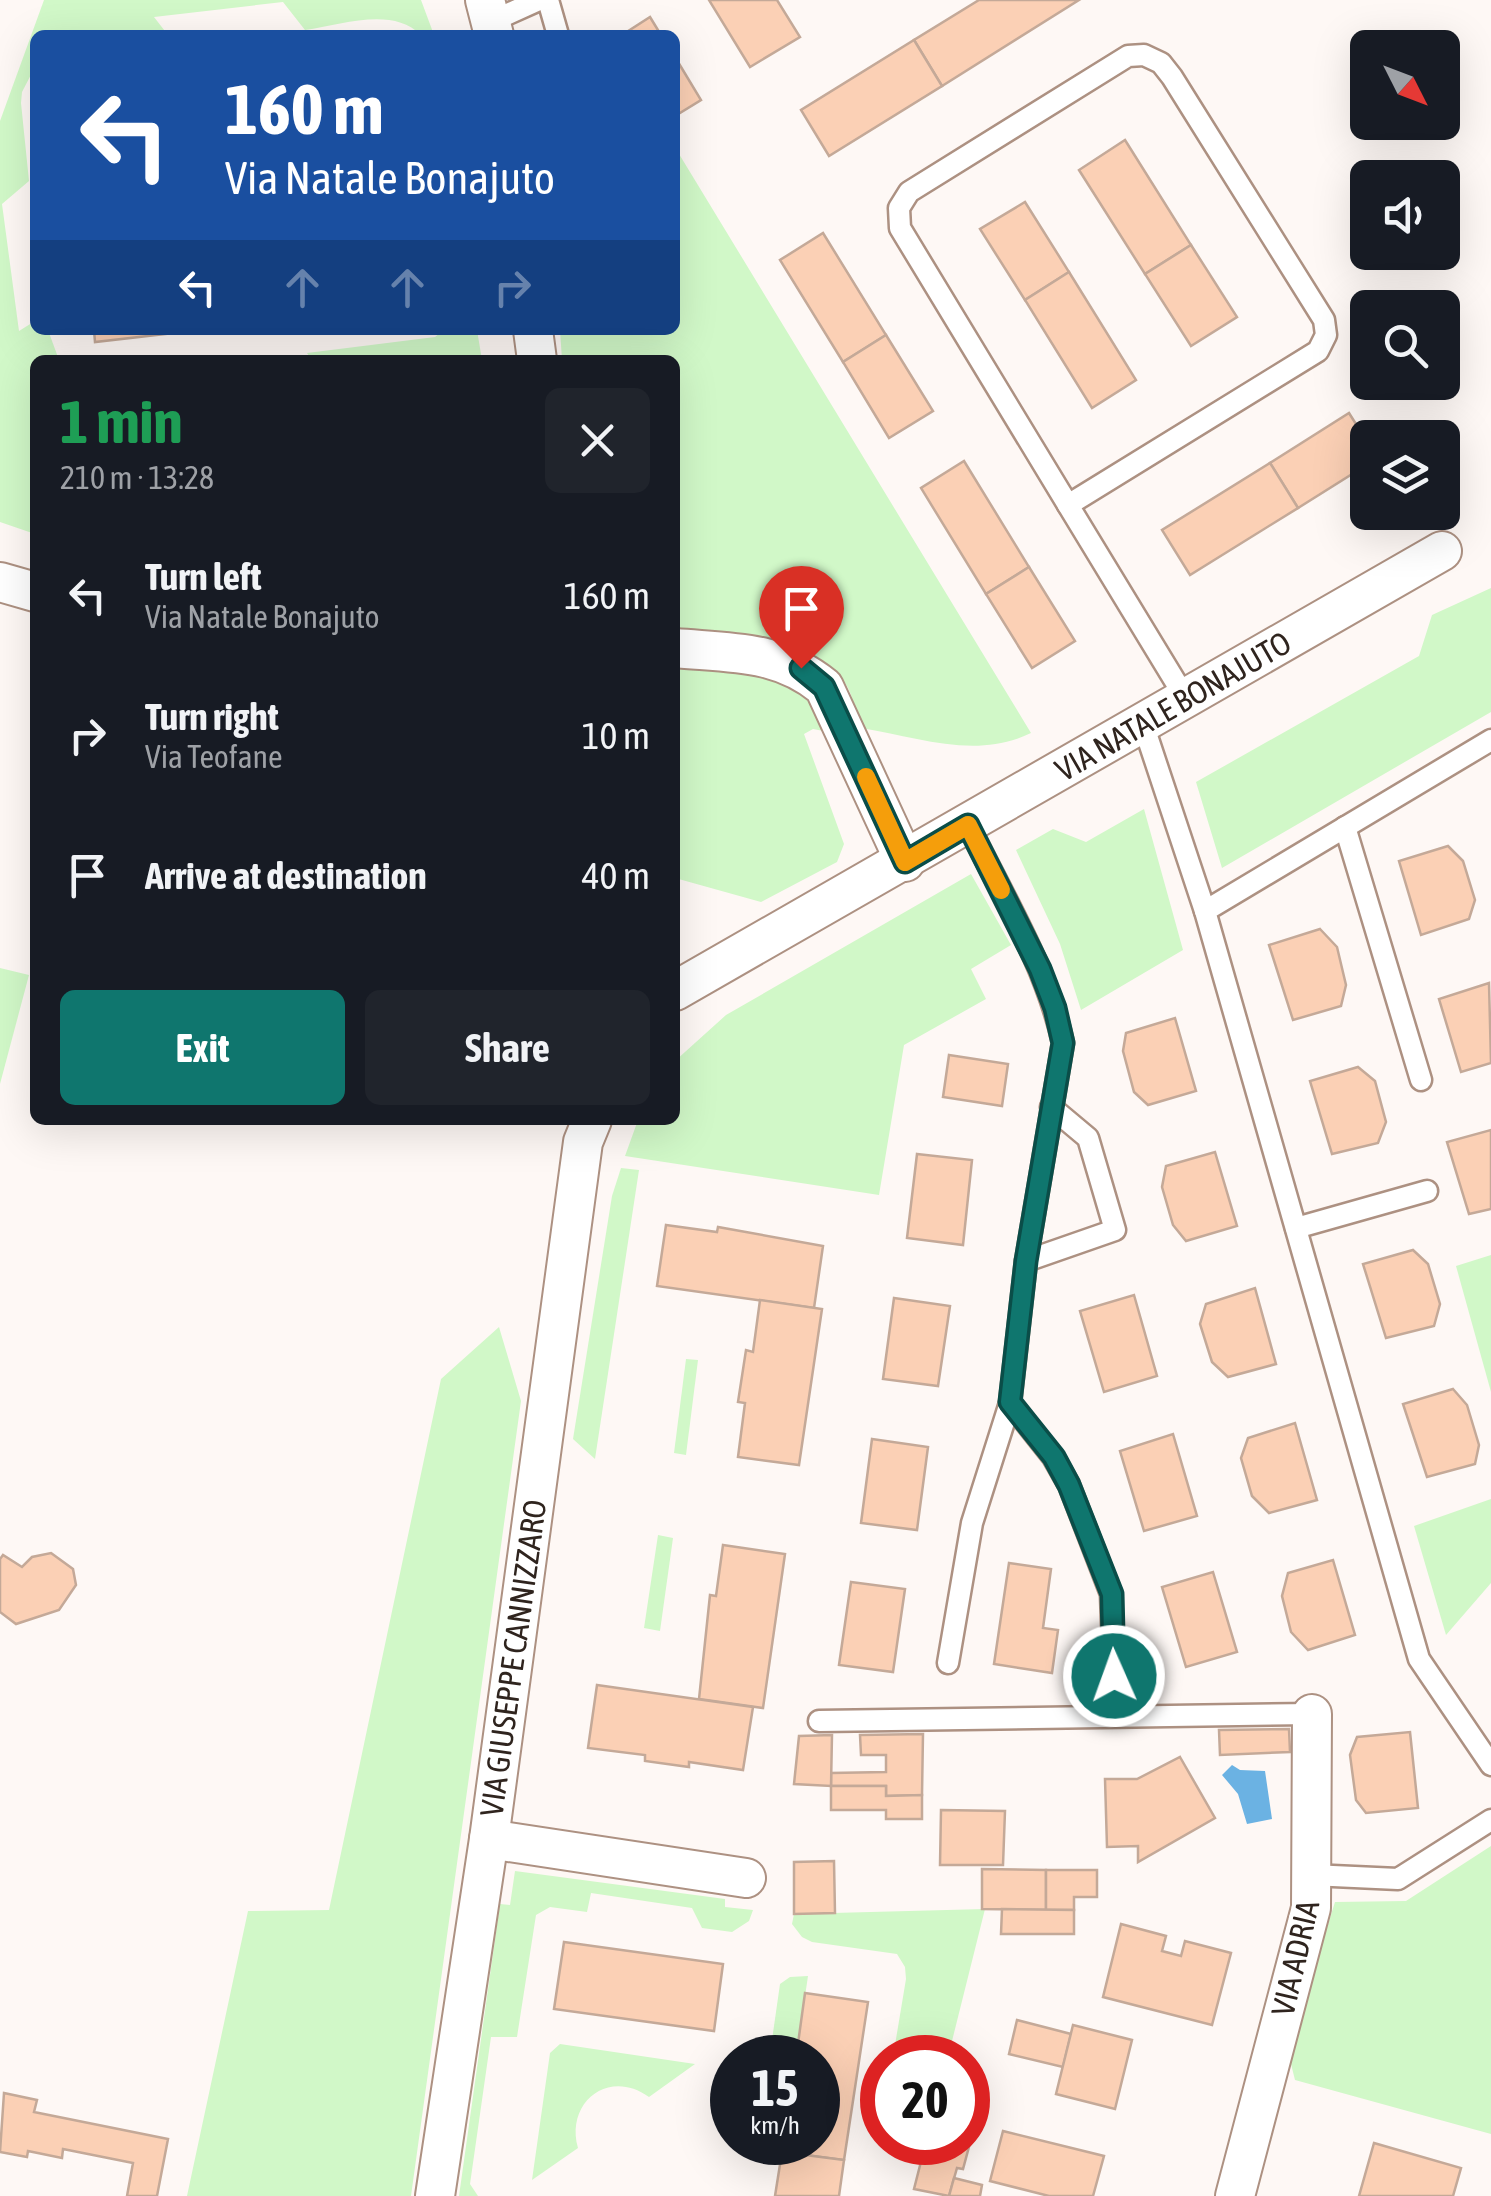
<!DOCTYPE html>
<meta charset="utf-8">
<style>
body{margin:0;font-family:"Asap Condensed",sans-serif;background:#20242c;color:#f1f3f6;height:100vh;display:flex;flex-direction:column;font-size:38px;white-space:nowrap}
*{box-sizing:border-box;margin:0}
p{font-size:32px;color:#9ea1a6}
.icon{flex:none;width:55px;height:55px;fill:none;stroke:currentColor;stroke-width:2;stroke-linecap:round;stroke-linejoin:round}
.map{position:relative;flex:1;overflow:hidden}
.drawer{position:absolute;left:30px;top:355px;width:650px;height:770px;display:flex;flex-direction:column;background:#171b24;border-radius:15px;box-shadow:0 10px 40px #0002}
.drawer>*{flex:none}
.top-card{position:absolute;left:30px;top:30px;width:650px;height:305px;border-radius:15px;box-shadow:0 10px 40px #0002;background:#1a4fa0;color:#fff;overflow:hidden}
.needle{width:65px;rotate:132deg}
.fabs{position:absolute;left:1350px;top:30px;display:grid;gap:20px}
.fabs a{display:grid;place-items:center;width:110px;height:110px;border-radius:15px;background:#171b24;box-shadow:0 10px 40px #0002;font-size:50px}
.speed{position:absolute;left:710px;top:2035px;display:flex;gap:20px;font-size:50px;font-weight:700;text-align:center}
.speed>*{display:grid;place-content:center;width:130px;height:130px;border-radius:50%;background:#171b24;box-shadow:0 10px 40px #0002;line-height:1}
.speed small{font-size:25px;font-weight:400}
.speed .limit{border:15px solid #d22;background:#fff;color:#111}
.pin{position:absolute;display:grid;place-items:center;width:85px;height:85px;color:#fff;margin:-102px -42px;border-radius:50% 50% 50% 0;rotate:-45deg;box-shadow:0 0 10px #0007}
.pin .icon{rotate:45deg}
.me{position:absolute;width:110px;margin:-55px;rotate:358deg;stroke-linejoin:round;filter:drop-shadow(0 0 8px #0008)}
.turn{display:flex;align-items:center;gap:35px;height:210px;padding:0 30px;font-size:45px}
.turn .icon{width:130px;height:130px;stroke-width:2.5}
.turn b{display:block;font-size:70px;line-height:85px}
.lanes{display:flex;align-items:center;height:95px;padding:0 30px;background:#0003;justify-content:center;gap:50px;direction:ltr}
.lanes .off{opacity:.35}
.round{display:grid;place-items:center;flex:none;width:105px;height:105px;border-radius:15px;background:#20242c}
.head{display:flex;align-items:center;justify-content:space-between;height:170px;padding:0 30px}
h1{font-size:60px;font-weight:700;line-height:75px;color:#1e9e55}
.button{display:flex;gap:20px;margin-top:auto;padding:20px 30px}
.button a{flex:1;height:115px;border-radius:15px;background:#0f766e;color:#fff;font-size:40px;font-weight:700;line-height:115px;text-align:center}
.button a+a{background:#20242c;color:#f1f3f6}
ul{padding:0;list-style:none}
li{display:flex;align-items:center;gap:30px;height:140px;padding:0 30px}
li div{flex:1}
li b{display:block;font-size:38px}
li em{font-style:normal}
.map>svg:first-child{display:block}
</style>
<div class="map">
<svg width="1491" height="2196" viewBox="0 0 1491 2196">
<rect width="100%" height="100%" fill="#fef8f5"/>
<g fill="#d1f8c8">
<path d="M44,0H421L434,35H421C392,6 342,25 305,30L283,2L154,17L168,35H35V67L22,92L21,103L29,181L2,204L19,331L35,321V330H48L59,360H35V534L0,522V121Z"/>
<path d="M676,149L1031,733C976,760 918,737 861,728C856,715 853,694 845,683C807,630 732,638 675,634V360H562L560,330H675Z"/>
<polygon points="444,330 477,330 482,360 312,360 307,353 435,337"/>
<polygon points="1491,588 1491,712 1222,868 1196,782 1419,656 1432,615"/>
<polygon points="675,666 763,675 808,694 834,733 813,729 804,734 844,844 837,862 761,902 675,878"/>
<polygon points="1144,809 1183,950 1081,1010 1060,944 1016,850 1053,829 1086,842"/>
<polygon points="971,874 1011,945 971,969 986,999 904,1045 879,1195 625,1156 638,1120 675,1120 675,1061 726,1015"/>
<polygon points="0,968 29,975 0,1084"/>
<polygon points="621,1168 639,1170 595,1459 573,1439 612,1196"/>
<polygon points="1491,1255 1491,1392 1456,1266"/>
<polygon points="499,1327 521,1401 411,2196 187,2196 248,1911 329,1910 441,1379"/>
<polygon points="686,1359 698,1360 686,1455 674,1453"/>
<polygon points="1491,1499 1491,1583 1446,1635 1414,1526"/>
<polygon points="658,1535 673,1538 660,1631 644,1628"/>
<polygon points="1491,1846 1491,2134 1295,2080 1288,2052 1335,1902 1406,1901"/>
<polygon points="515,1871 725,1899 725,1907 753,1910 749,1921 732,1932 702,1928 692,1908 591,1893 587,1912 550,1907 536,1915 517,2037 491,2037 470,2184 478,2196 459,2196 500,1904 510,1905"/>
<polygon points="985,1909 948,2057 893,2057 906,1979 905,1967 897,1954 812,1942 802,1937 792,1924 794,1914"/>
<polygon points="808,1976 798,2044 772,2040 780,1984 790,1977"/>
<path d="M560,2044L695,2064L649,2097C609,2068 565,2102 578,2148L532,2180L550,2053Z"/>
</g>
<polygon fill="#6bb2e3" points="1232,1765 1240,1770 1265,1771 1272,1819 1247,1824 1238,1794 1222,1775"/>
<g fill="#fbd0b5" stroke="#c4a998" stroke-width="2.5">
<polygon points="709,0 777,0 800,37 750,67"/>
<polygon points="979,0 1079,0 942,86 914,40"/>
<polygon points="650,17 661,35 622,35"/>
<polygon points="914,40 942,86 829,156 801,110"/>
<polygon points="675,57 701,100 675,116"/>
<polygon points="1125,140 1191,245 1145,274 1079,170"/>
<polygon points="1025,202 1069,272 1025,300 980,229"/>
<polygon points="823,233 886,335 843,362 780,260"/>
<polygon points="1191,245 1237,317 1191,346 1145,274"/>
<polygon points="1069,272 1136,380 1092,408 1025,300"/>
<polygon points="94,330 200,330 95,342"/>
<polygon points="886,335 933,411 889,438 843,362"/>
<polygon points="1349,413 1368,443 1368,464 1298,508 1270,463"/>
<polygon points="964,461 1029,567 986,594 921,488"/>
<polygon points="1270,463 1298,508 1190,575 1162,530"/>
<polygon points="1029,567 1075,641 1032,668 986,594"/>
<polygon points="1448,846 1463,861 1475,900 1469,919 1421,935 1399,861"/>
<polygon points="1320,929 1337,947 1346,985 1341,1006 1293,1020 1269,945"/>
<polygon points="1489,983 1491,1063 1461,1072 1439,999"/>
<polygon points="1175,1018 1196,1091 1148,1105 1134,1092 1123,1051 1126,1033"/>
<polygon points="949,1055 1008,1064 1002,1106 943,1097"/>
<polygon points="1358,1067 1375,1081 1386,1122 1378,1143 1332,1154 1310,1081"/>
<polygon points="1491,1130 1491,1209 1469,1214 1447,1142"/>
<polygon points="1215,1152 1237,1226 1186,1241 1173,1225 1162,1187 1166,1166"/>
<polygon points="917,1154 972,1160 963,1245 907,1238"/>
<polygon points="666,1225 717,1232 718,1227 823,1246 814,1308 657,1286"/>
<polygon points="1413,1250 1428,1264 1440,1304 1434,1326 1386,1338 1363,1264"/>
<polygon points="1255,1288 1276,1364 1228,1377 1212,1362 1200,1324 1206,1304"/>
<polygon points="1134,1295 1157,1376 1104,1392 1080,1311"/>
<polygon points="894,1298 950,1306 938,1386 883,1379"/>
<polygon points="760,1300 822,1309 799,1465 738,1457 745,1403 738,1402 746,1350 753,1352"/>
<polygon points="1453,1389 1467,1405 1479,1445 1475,1464 1427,1477 1403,1404"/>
<polygon points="1295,1423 1317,1500 1269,1513 1252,1496 1241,1458 1248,1438"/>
<polygon points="1173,1434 1197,1516 1144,1531 1120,1451"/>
<polygon points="872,1439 928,1447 917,1530 861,1523"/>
<polygon points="723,1545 785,1554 763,1708 699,1699 710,1595 716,1596"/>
<polygon points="51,1553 73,1569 76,1585 59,1610 16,1624 0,1612 0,1559 3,1555 22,1567 32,1557"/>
<polygon points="1333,1560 1355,1635 1308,1650 1291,1632 1282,1596 1288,1573"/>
<polygon points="1009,1563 1051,1569 1043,1628 1058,1630 1052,1673 994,1664"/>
<polygon points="1213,1572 1237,1652 1186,1667 1162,1587"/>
<polygon points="851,1582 905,1589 893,1672 839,1665"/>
<polygon points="597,1685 753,1707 743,1770 689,1762 689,1767 645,1761 645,1755 588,1748"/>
<polygon points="1289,1729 1290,1752 1220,1755 1219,1730"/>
<polygon points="1410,1732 1418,1808 1366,1813 1356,1800 1350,1755 1357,1737"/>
<polygon points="923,1734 922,1795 886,1796 886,1786 831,1786 831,1773 886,1772 886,1755 861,1755 860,1735"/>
<polygon points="832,1735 831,1786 794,1784 799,1736"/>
<polygon points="1180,1757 1215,1818 1138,1862 1138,1846 1107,1847 1105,1779 1137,1779"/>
<polygon points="831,1786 886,1786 886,1796 922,1795 922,1819 886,1819 886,1810 831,1810"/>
<polygon points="941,1810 1005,1811 1003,1865 940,1865"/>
<polygon points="834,1861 835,1913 794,1914 794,1862"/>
<polygon points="982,1869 1046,1870 1046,1910 982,1909"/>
<polygon points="1046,1870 1097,1870 1097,1897 1074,1897 1074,1910 1046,1910"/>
<polygon points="1002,1909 1074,1910 1074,1934 1001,1934"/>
<polygon points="1121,1924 1166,1936 1162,1951 1181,1956 1185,1941 1231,1953 1212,2025 1103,1997"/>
<polygon points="564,1942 723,1964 714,2031 554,2009"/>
<polygon points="805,1993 868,2002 844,2160 782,2152 783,2142 818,2142 818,2058 796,2058"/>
<polygon points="1017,2020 1071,2034 1063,2067 1009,2054"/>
<polygon points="1073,2025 1132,2040 1115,2109 1056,2094"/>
<polygon points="968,2086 984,2091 963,2169 957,2168 949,2196 914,2189 926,2142 968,2142"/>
<polygon points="4,2093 37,2100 34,2112 168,2139 157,2196 127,2196 133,2163 63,2149 62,2158 28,2151 27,2157 0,2152"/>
<polygon points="1003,2131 1104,2156 1093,2196 1049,2196 990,2181"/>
<polygon points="1374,2143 1461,2168 1453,2196 1359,2196"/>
<polygon points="782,2152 844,2160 839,2196 775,2196"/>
<polygon points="954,2178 982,2185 980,2196 949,2196"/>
</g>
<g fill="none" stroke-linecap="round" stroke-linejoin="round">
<defs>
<g id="service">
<polyline points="548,0 558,35"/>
<polyline points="490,22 539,0"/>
<polygon points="1144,55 1161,63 1172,77 1324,320 1326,335 1318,351 1068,505 900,228 899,208 909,192 1128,56"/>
<polyline points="1068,505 1186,699"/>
<polyline points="1143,724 1205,911"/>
<polyline points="1491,740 1205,911 1419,1659 1491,1765"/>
<polyline points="1345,827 1421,1080"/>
<polyline points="1296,1228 1427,1191"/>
<polyline points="1026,1261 1115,1230 1088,1138 1051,1107"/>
<polyline points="1010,1403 1053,1457 1069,1485 1111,1594 1114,1677"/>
<path d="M948,1663L972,1523L1010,1403L1026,1261L1063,1043C1046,966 1003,896 968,825"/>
<polyline points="819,1721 1312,1714"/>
<polyline points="1311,1875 1398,1879 1491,1820"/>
</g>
<g id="minor">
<polyline points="485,0 494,35"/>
<polyline points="533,330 537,360"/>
<polyline points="0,582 35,592"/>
<path d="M675,648C731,653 779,650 824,687L905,862"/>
<polyline points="675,991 1442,551"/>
<polyline points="489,1839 746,1878"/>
<polyline points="435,2196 489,1839 583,1142 592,1120"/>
<polyline points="1235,2196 1311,1908 1312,1714"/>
</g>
</defs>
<use href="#service" stroke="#ad9182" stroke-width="25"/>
<use href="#minor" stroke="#ad9182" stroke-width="42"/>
<use href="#service" stroke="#fff" stroke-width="20"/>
<use href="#minor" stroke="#fff" stroke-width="38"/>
</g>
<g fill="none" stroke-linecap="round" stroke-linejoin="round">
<defs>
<polyline id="route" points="801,668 824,687 905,862 968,825 1040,969 1055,1008 1063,1043 1026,1261 1010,1402 1054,1457 1069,1485 1112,1594 1114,1676"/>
</defs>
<use href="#route" stroke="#0a4d48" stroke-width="25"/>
<use href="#route" stroke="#0f766e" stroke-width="18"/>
<polyline stroke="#f59e0b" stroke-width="18" points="866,777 905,862 968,825 1001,890"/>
</g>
<g text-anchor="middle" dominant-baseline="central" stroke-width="8" stroke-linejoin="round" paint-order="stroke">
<g font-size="32" fill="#2f241e" stroke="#fff">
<text transform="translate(1173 706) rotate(-30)">VIA NATALE BONAJUTO</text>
<text transform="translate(513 1658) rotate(-82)">VIA GIUSEPPE CANNIZZARO</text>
<text transform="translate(1295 1958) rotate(-77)">VIA ADRIA</text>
</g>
</g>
</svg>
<div class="fabs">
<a><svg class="needle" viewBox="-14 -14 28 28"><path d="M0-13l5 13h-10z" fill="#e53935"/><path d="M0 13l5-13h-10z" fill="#9ea1a6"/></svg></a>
<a><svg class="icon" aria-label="sound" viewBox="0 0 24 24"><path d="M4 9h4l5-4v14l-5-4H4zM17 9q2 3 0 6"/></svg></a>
<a><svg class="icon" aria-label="search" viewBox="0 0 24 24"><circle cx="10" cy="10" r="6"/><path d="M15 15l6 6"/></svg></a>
<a><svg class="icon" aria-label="layers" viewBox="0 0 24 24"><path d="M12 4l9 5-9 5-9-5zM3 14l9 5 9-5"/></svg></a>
</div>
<div class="speed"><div>15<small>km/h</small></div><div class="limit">20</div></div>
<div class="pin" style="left:801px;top:668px;background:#d93025"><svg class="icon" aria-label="arrive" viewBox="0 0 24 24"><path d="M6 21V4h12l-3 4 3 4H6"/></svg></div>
<svg class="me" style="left:1114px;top:1676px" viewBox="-20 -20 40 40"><circle r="17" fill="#0f766e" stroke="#fff" stroke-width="3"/><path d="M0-11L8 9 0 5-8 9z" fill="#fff"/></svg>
<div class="top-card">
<div class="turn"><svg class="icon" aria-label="left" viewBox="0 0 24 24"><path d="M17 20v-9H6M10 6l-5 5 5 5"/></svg><div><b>160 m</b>Via Natale Bonajuto</div></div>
<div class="lanes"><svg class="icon" aria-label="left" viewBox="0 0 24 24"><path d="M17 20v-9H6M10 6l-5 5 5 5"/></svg><svg class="icon off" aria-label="ahead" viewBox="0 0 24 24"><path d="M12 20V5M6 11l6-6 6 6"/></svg><svg class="icon off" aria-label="ahead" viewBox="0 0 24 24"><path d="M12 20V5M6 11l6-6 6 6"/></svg><svg class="icon off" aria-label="right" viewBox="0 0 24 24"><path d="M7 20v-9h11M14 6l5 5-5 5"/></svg></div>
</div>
<section class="drawer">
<div class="head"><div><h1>1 min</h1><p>210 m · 13:28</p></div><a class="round"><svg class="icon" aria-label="close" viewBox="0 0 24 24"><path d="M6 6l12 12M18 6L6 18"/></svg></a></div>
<ul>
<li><svg class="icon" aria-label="left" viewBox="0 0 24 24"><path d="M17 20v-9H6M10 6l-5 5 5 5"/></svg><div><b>Turn left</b><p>Via Natale Bonajuto</p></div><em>160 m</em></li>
<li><svg class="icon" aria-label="right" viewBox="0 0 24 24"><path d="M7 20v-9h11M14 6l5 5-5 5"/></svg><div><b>Turn right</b><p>Via Teofane</p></div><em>10 m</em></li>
<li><svg class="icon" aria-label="arrive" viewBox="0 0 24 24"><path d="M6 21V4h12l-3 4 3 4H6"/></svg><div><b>Arrive at destination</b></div><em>40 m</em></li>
</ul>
<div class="button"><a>Exit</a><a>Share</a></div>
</section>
</div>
